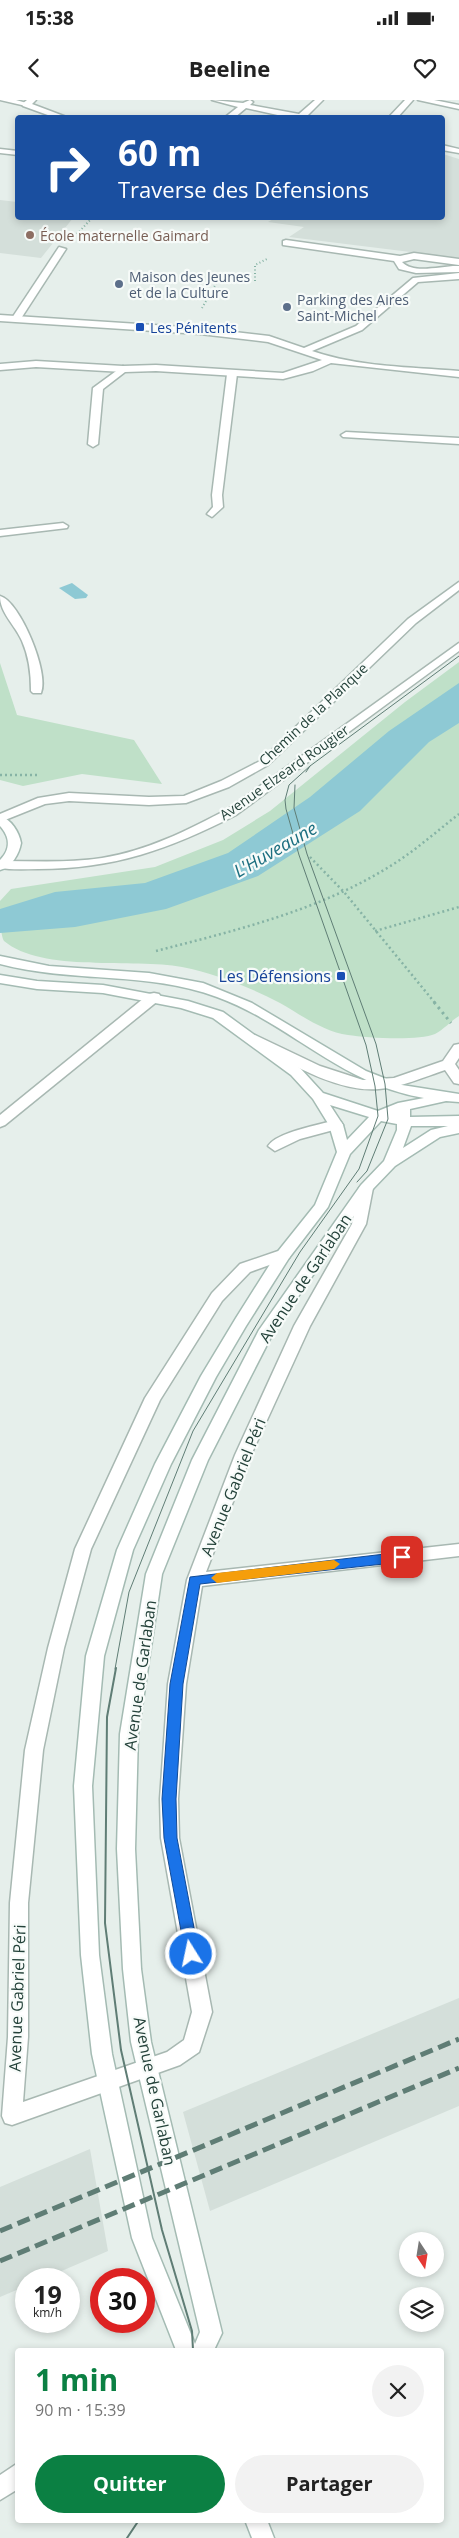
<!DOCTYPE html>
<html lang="fr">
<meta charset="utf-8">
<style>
body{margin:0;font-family:"Open Sans",sans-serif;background:#f2f2f2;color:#222;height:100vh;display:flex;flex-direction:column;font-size:19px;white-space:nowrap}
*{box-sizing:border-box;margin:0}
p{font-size:16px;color:#767676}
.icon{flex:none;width:28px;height:28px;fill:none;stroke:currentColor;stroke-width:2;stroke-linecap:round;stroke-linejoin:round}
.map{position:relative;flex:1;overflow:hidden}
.panel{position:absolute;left:15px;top:2248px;width:429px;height:175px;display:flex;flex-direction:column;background:#fff;border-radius:5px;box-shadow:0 2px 8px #0003}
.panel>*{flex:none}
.guide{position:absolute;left:15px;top:15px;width:430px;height:105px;border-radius:5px;box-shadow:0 2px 8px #0003;background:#1a4fa0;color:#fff;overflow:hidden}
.needle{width:32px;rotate:168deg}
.fabs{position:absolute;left:399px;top:2132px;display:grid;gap:10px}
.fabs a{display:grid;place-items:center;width:45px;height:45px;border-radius:50%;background:#fff;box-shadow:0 2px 8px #0003;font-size:25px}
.speed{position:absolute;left:15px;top:2168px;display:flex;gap:10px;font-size:25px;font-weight:700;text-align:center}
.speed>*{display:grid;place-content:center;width:65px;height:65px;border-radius:50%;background:#fff;box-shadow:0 2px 8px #0003;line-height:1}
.speed small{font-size:12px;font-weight:400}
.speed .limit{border:8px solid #d22;background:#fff;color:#111}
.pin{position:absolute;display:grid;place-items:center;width:42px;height:42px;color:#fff;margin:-21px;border-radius:10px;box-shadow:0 2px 8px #0006}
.me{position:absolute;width:55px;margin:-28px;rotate:350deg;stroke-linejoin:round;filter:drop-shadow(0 0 4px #0008)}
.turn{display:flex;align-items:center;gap:18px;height:105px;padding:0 20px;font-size:22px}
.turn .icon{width:65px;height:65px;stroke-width:2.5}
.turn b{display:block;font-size:35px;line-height:42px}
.round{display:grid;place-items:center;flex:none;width:52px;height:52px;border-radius:26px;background:#f2f2f2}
.headline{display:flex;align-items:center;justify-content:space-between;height:85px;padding:0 20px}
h1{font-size:30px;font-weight:700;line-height:38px;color:#0b8043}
.primary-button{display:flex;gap:10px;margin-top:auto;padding:10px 20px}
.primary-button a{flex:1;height:58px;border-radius:30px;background:#0b8043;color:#fff;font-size:20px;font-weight:700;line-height:58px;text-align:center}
.primary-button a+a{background:#f2f2f2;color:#222}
.status{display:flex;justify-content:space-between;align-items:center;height:35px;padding:0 25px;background:#fff;direction:ltr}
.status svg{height:14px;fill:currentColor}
header{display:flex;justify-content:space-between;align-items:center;height:65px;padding:0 20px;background:#fff;font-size:22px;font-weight:700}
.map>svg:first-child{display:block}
</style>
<div class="status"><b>15:38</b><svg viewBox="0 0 49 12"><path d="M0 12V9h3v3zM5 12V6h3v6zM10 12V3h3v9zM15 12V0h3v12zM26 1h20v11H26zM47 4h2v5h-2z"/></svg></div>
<header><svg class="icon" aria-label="back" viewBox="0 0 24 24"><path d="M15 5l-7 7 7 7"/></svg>Beeline<svg class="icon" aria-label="heart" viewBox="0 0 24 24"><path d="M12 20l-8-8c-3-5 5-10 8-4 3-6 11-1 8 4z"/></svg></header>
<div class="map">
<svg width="459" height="2438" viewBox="0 0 459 2438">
<rect width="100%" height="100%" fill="#e6efeb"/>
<g fill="#d4dfda">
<polygon points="443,54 459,59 459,158 289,137 304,127 268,122 275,118 442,118"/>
<polygon points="0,100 17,102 18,118 73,118 41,158 0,153"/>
<polygon points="459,1898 459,2006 210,2111 183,2012"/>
<polygon points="90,2049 108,2151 43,2179 26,2179 26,2186 0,2197 0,2087"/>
</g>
<g fill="#bfe0c8">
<path d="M459,562V916C451,921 443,930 435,934C419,941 367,938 348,935C324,932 301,915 280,903C249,887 217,874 182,867C134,858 42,873 4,841C0,834 0,811 0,801L11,789L155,767L223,740L270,711L405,602Z"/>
<polygon points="0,563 17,615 134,640 162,684 82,674 23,686 0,680"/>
</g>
<g fill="#8ec9d4">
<polygon points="72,483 88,495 86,498 75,499 59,488"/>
<polygon points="459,583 459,623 429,642 360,711 258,776 166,809 75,827 0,833 0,809 55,792 145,783 228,753 310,697 389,631"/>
</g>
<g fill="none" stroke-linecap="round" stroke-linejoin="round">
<defs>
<g id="service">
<polygon points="0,0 16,0 30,4 26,6"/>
<path d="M286,140L400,156L414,153L459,159V165L414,159L402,162C414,175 443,165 459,166V172L416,173L399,169L394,161L283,145V141Z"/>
<polygon points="59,147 66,149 20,220 14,220 12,218"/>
<polygon points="36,261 123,266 128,269 123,272 36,267 0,270 0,264"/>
<polygon points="232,271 237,274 222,395 223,407 212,417 207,414 213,407 212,395 227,274"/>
<polygon points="154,893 159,894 161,897 159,900 5,1025 0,1027 0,1015 149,894"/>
<path d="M336,1020L341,1022L343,1025L341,1028L300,1039L275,1051L268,1046C277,1032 319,1025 336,1020Z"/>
</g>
<g id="minor">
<polygon points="27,0 36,0 32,4 69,18 56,18 23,6 22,4"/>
<polygon points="212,0 243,3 250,0 253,2 250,5 299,14 315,0 323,0 307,16 309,18 291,18 246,8 234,18 224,18 238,7"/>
<polygon points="405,0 413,0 397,18 388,18"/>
<polygon points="418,0 434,0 459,5 459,9"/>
<polygon points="442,45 459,49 459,53 442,50"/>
<polygon points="0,49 18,51 18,55 0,53"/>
<path d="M459,173V179L418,182L362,230L312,251C358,267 411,267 459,271V277L331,263L313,271L283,279L156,271L125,272L103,289L98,344L93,347L88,344L93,288L123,266L156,265L283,273L322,260L268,242L200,234L0,221V215L200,228L269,236L304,248L356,226L413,178Z"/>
<polygon points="346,332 459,338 459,344 343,337 341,335"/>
<polygon points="63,423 68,426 67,428 0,436 0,430"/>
<polygon points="459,482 459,490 416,523 268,665 229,687 186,703 149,705 69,701 45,704 0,722 0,714 38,698 69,693 149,697 184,696 221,681 260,661 408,519"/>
<path d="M0,496C20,501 50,574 41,593H33L31,591C31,573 29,557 22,541C15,525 0,513 0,496Z"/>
<path d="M255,935L320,966L363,980L394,978L443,961L454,945L459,944V958L455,964L459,970V984L454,983L445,970C424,977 402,987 379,989C337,993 286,961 250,942L248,939Z"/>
<polygon points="366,1083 373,1088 366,1124 310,1226 251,1355 206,1472 459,1444 459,1456 202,1486 186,1584 178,1699 179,1738 212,1912 199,1952 180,1965 12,2025 5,2023 2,2016 8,1937 10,1803 25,1650 48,1548 75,1449 145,1298 212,1193 240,1164 284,1149 289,1150 291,1154 289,1158 250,1172 222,1201 160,1300 91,1449 64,1548 43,1650 28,1803 28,1937 23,2002 167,1952 184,1940 192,1912 161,1738 160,1699 168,1584 187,1480 235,1355 294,1226 352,1124 359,1088"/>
</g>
<g id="tertiary">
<path d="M459,543V551L236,715C170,749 114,769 38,769C26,769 12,770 0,768V762L2,761C35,761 69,763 102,758C147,751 188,730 228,709Z"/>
<polygon points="18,2363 18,2389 0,2400 0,2375"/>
</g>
<g id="secondary">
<path d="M0,716C11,719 19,732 21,743C19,754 12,767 0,770V760C11,749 10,737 0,726Z"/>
<path d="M0,856L49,866L149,873L203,883L252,903L366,971L402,985L459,994V1002L446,1001L410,1009V1017L459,1016V1033L440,1037L395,1066L371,1091L273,1233L208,1360L162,1474L138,1634L135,1749L141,1869L151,1942L222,2233L214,2250H176L132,2138L92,1954L81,1855L74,1686L86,1556L117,1450L155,1364L201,1276L236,1218L279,1150L315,1105L337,1052L329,1025L313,999L291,975L213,918L181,908L103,893L37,889L0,883V875L37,881L103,885L188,901L223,912L301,969L323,993L378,1011L398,1003L424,998C338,983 293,925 217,897C148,871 71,883 0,864ZM330,1005L369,1017L347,1040L343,1025ZM381,1021L397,1024V1030L384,1061L361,1085L259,1230L192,1360L146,1474L120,1634L117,1749L123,1869L131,1942L200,2232L195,2244L152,2138L112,1954L99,1855L92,1686L104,1556L133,1450L171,1364L216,1277L246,1226L289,1158L328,1107L350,1054ZM411,1026H448L431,1030L403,1048Z"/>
<polygon points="245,2420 267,2420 274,2438 252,2438"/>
</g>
</defs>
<use href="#service" stroke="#a8b8b2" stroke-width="3"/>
<use href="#minor" stroke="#a8b8b2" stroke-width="3"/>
<use href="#tertiary" stroke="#a8b8b2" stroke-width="3"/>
<use href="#secondary" stroke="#a4bbb3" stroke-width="3"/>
<g stroke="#86b3a5" stroke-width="2" stroke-dasharray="1 2.5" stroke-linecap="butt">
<polyline points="77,134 92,118"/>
<polyline points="255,181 255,165 267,159"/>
<polyline points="202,208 217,182 231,182"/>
</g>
<g stroke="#86b3a5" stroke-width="2.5" stroke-dasharray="2 3" stroke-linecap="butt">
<polyline points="0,675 37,675"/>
<polyline points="310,757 344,792 435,903"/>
<polyline points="375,831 459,807"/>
<path d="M156,851C237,830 321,810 392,765C416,750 437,731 459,714"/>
</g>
<polyline stroke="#86b3a5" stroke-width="3" stroke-dasharray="2.5 4" stroke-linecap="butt" points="434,902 451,923"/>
<use href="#service" fill="#fff" fill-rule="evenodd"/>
<use href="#minor" fill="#fff" fill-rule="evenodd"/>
<use href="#tertiary" fill="#fff" fill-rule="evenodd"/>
<use href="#secondary" fill="#fff" fill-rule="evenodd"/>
<g stroke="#5f7d75" stroke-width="1">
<polyline points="306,672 310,666 459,556"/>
<polyline points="295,685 294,708 307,754 376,944 385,984 388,1019 367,1071 357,1082"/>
<polyline points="115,1569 129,1492 193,1331 300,1152 359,1069 378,1016 375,986 366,945 299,755 286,709 285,700 289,685 310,666"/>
</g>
<g stroke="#5f7d75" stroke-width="2">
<polyline points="116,1568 107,1617 105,1823 121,1950 162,2130 192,2231 193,2250"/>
<polyline points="127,2438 139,2420"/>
</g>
<g stroke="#5f7d75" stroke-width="5" stroke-dasharray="13 6" stroke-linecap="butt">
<polyline points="0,2131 459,1939"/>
<polyline points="0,2161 459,1968"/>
</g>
</g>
<polygon fill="#1a73e8" stroke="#114b97" points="402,1452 409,1457 402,1462 200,1484 183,1584 176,1699 177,1738 199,1854 196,1858 191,1860 186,1858 164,1738 162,1699 170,1584 190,1477"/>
<polygon fill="#f59e0b" points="334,1460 340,1464 334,1469 217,1483 211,1478 217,1473"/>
<circle fill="#8d6e63" stroke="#f7fbf9" stroke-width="2" cx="30" cy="135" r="5"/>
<g fill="#5c6f8a" stroke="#f7fbf9" stroke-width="2">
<circle cx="119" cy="184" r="5"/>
<circle cx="287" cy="207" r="5"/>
</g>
<g fill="#1a4fb4" stroke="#f7fbf9" stroke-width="2">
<rect x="135" y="222" width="10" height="10" rx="2.5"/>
<rect x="336" y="871" width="10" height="10" rx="2.5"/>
</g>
<g text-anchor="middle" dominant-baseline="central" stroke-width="4.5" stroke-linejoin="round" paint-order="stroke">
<g font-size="14" fill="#785e54" stroke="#f7fbf9" text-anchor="start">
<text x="40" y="135">École maternelle Gaimard</text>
</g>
<g font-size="14" fill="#4e5e75" stroke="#f7fbf9" text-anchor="start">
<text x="129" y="176">Maison des Jeunes<tspan x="129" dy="16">et de la Culture</tspan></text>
<text x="297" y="199">Parking des Aires<tspan x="297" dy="16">Saint-Michel</tspan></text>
</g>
<g font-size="14" fill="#164399" stroke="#f7fbf9" text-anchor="start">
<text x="150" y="227">Les Pénitents</text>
</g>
<g font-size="14" fill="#24423a" stroke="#f7fbf9">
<text transform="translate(313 614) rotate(-43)">Chemin de la Planque</text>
<text transform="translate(284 672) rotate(-35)">Avenue Elzeard Rougier</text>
</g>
<g font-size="16" fill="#164399" stroke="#f7fbf9" text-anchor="end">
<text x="331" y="876">Les Défensions</text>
</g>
<g font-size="16" fill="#24423a" stroke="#f7fbf9">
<text transform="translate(305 1178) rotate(-56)">Avenue de Garlaban</text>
<text transform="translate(233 1387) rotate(-68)">Avenue Gabriel Péri</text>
<text transform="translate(140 1575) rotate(-82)">Avenue de Garlaban</text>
<text transform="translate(17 1898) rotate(-88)">Avenue Gabriel Péri</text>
<text transform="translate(155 1991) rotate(78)">Avenue de Garlaban</text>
</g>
<g font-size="18" font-style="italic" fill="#1c6f80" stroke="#f7fbf9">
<text transform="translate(275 749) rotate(-30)">L'Huveaune</text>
</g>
</g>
</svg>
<div class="fabs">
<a><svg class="needle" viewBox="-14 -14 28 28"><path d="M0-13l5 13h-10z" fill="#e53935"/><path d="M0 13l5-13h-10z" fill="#767676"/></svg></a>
<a><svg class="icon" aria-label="layers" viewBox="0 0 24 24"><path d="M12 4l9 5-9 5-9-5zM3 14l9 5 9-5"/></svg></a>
</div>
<div class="speed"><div>19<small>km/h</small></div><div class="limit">30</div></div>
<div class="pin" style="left:402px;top:1457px;background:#d93025"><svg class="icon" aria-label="arrive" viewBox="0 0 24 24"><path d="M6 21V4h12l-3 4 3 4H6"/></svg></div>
<svg class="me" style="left:191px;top:1854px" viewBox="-20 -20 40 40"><circle r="17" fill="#1a73e8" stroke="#fff" stroke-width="3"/><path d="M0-11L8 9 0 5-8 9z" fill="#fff"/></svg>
<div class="guide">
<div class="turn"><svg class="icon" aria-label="right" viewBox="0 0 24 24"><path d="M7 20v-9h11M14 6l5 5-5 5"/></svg><div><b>60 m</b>Traverse des Défensions</div></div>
</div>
<section class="panel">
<div class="headline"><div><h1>1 min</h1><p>90 m · 15:39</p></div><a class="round"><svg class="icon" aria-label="close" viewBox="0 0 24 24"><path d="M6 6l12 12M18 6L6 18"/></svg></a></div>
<div class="primary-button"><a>Quitter</a><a>Partager</a></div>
</section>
</div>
